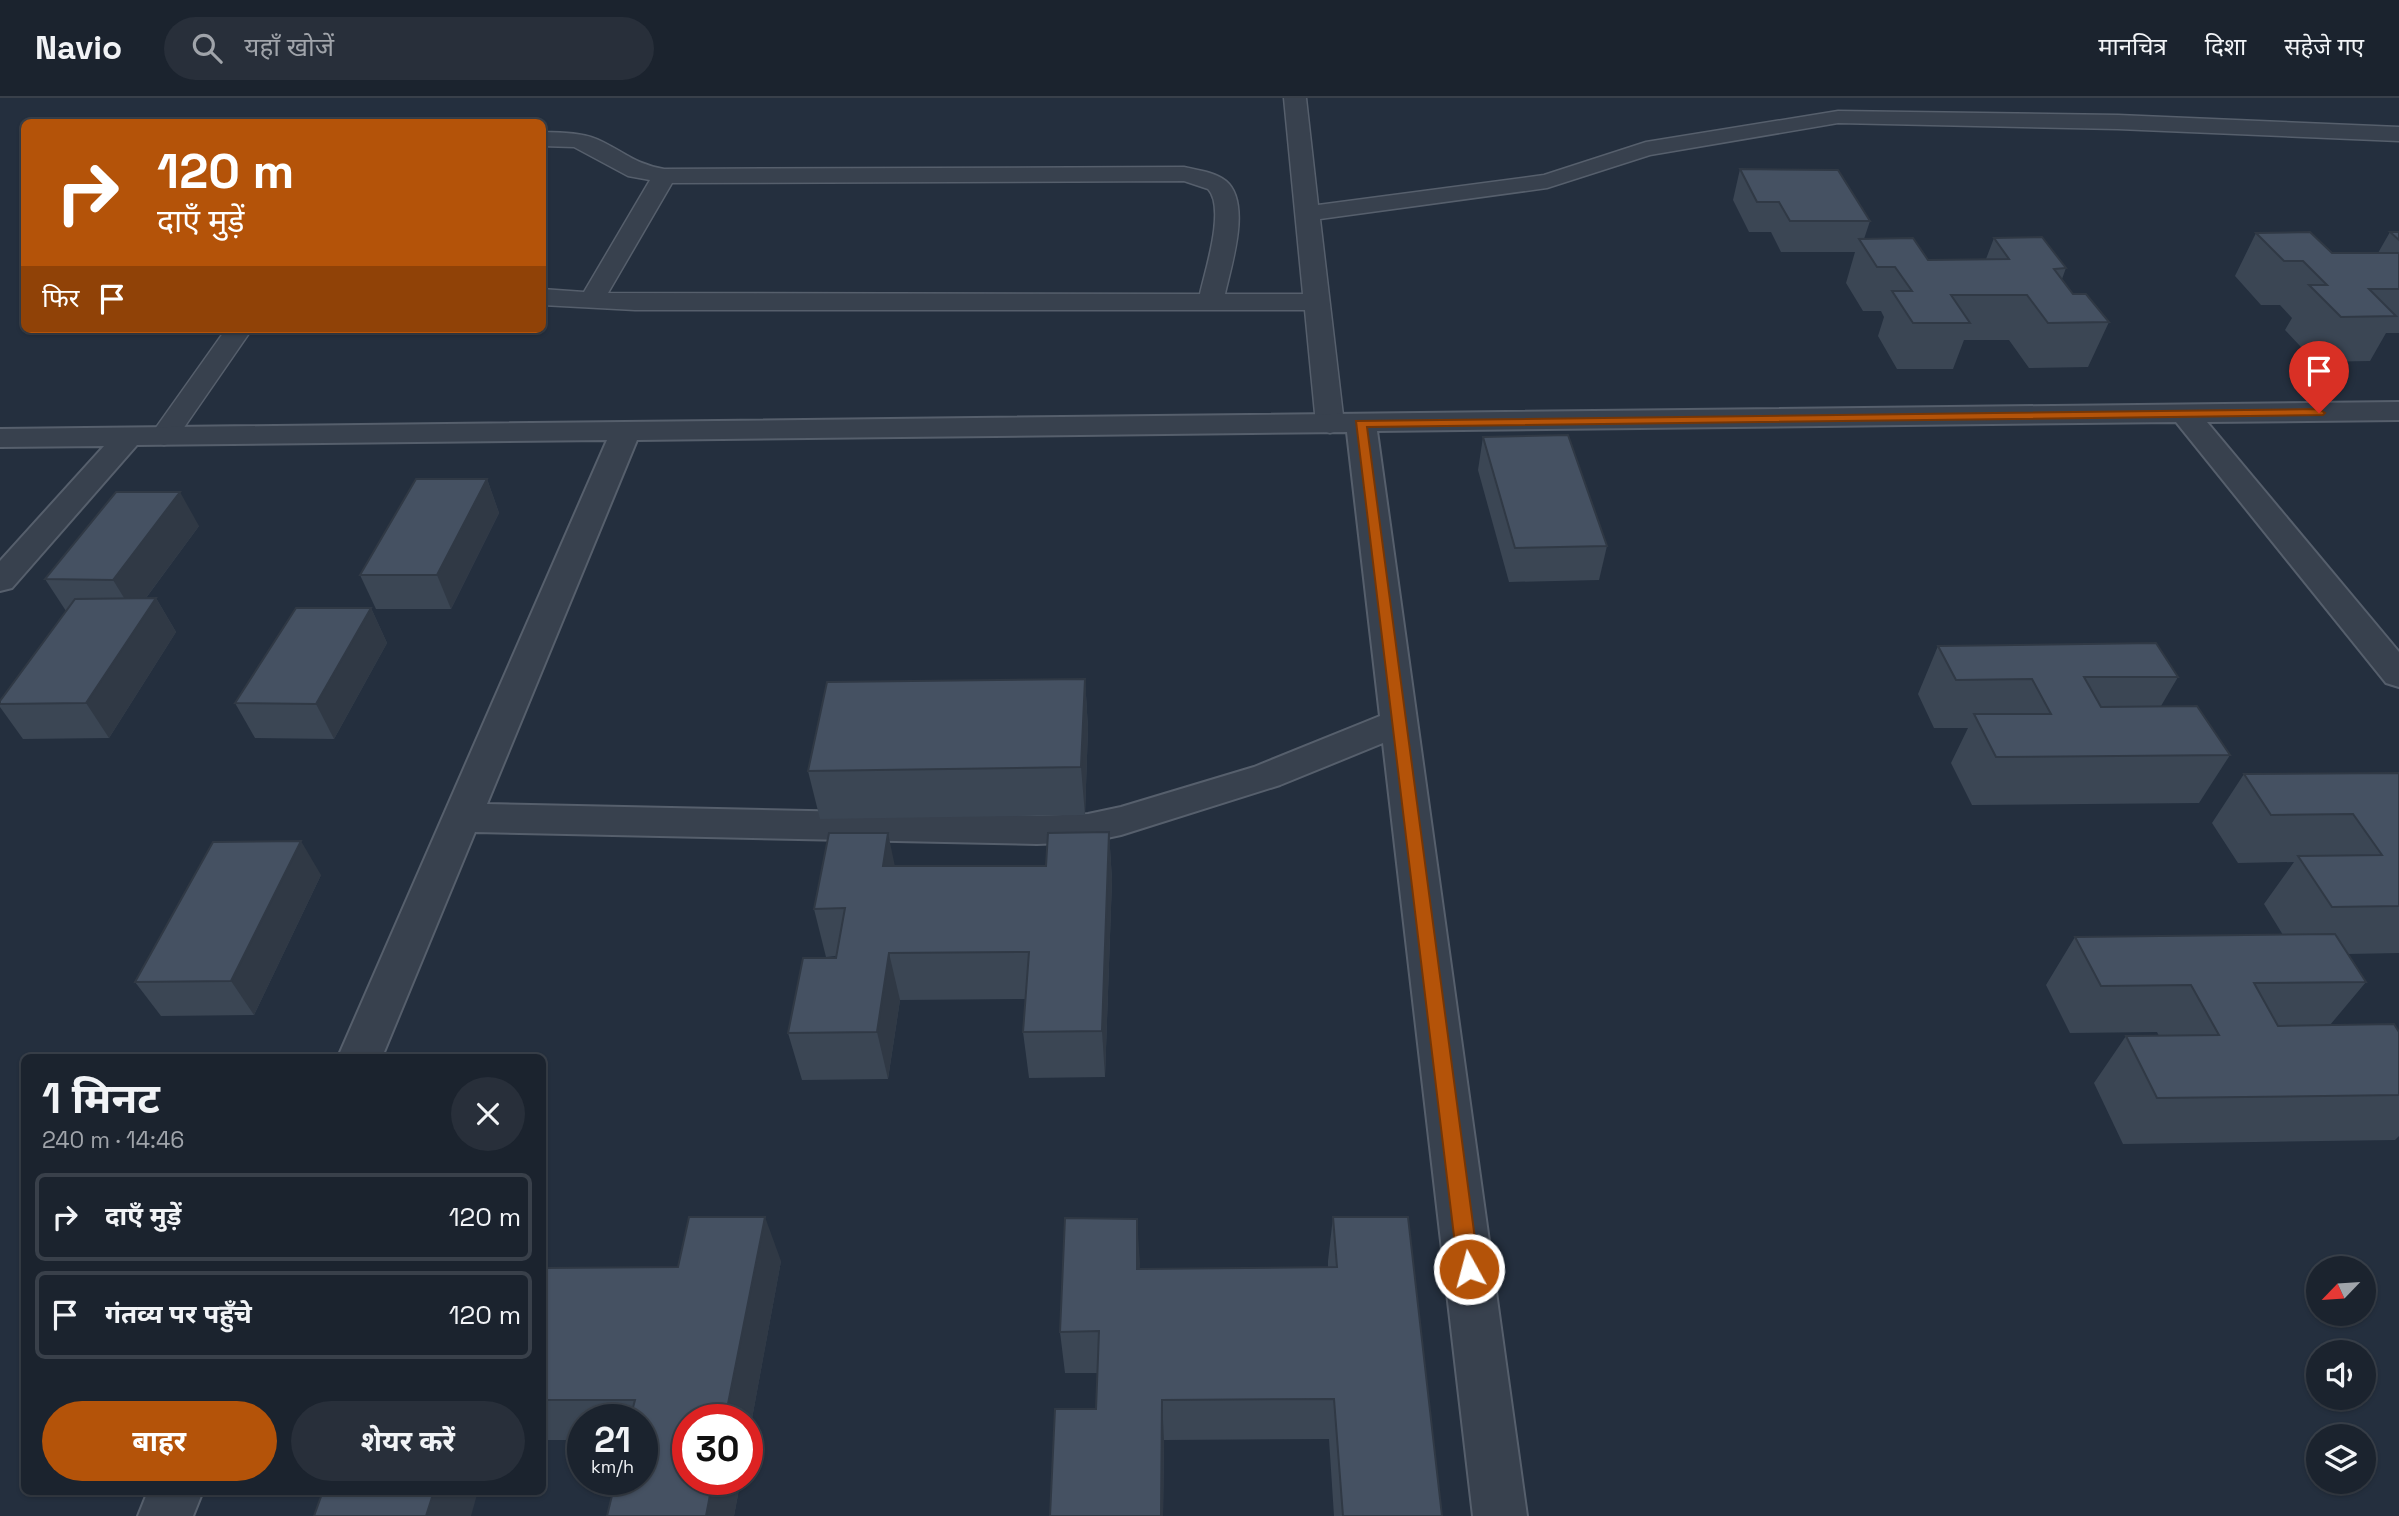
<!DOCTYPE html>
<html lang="hi">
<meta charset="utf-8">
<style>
body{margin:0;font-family:"Space Grotesk","Noto Sans Devanagari",sans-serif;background:#282f3a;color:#f1f3f6;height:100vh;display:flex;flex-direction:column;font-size:26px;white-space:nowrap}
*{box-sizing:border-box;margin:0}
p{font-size:23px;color:#a0a4aa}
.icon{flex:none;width:38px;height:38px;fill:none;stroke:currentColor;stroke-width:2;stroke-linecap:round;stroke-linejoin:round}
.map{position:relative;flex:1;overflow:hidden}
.side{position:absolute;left:21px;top:956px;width:525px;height:441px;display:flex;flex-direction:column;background:#1b232e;border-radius:10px;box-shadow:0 2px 5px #0004,0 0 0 2px #39404a}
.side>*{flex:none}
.guide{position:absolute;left:21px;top:21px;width:525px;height:214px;border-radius:10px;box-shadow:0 2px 5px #0004,0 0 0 2px #39404a;background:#b45309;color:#fff;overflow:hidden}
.needle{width:46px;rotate:245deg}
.buttons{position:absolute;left:2306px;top:1158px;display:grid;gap:14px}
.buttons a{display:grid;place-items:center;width:70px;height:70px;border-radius:50%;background:#1b232e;box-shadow:0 2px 5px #0004,0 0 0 2px #39404a;font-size:35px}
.speed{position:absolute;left:567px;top:1306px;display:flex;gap:14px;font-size:35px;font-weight:700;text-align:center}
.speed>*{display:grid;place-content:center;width:91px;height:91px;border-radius:50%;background:#1b232e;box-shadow:0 2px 5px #0004,0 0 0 2px #39404a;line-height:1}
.speed small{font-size:18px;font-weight:400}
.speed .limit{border:10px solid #d22;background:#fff;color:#111}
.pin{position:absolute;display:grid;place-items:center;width:60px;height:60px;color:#fff;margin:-72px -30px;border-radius:50% 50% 50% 0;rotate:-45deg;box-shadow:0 0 7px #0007}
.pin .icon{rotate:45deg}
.me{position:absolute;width:77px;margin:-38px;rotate:353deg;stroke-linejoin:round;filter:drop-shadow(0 0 5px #0008)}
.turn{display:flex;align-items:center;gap:24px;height:147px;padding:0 21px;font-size:32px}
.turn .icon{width:91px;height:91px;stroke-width:2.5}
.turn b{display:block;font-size:49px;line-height:60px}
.then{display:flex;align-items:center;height:66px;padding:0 21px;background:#0003;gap:14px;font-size:26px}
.round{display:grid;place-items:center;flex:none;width:74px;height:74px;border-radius:37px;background:#282f3a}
.headline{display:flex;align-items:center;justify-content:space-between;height:119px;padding:0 21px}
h1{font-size:42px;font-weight:700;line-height:52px}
.action{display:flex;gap:14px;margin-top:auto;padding:14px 21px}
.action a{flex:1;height:80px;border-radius:42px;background:#b45309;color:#fff;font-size:28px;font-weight:700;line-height:80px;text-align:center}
.action a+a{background:#282f3a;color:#f1f3f6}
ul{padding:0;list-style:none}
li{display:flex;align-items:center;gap:21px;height:88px;margin:0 14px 10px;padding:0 7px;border:4px solid #39404a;border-radius:10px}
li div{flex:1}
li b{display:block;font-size:26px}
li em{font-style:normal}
header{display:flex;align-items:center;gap:42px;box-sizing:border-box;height:98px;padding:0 35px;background:#1b232e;border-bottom:2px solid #39404a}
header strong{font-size:33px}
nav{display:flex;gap:38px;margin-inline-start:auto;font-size:24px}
.search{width:490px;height:63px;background:#282f3a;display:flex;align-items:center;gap:18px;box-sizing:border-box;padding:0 24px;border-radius:38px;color:#a0a4aa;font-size:26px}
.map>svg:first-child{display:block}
</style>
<header>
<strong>Navio</strong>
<div class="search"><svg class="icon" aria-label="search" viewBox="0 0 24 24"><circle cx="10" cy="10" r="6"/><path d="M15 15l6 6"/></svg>यहाँ खोजें</div>
<nav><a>मानचित्र</a><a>दिशा</a><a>सहेजे गए</a></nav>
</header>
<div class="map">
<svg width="2399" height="1418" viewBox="0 0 2399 1418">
<rect width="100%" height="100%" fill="#242f3e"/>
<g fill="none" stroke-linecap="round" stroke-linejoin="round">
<defs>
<g id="lane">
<path d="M1284,0H1306L1318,107L1544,77L1646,44L1838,13L2118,17L2399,29V43L2118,31L1838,25L1650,57L1547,90L1320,121L1344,326L1340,332L1330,335L1320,332L1316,326L1305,212H635L542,207V191L584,194L650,82L628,78L574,49L542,48V34C564,35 584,34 603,44C627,56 636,66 664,71L1184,69C1197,72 1215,74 1226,83C1252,105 1231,168 1225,196H1303ZM1184,83L1208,91C1226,110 1205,173 1200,196L608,195L672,85Z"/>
<polygon points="226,231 252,231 174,344 164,347 154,344 150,338"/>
</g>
<g id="street">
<path d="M2399,304V322L2207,324L2399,554V589L2386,585L2176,324L1377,333L1527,1418H1473L1383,645L1280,687L1121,737L1088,744L1037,746L475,734L382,959H338L607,342L137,347L12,490L0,493V463L104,348L0,349V331ZM1347,334L1380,618L1254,669L1121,709L1088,716L1037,718L487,706L637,342Z"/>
<polygon points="148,1393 203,1393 193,1418 138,1418"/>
</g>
</defs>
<use href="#lane" stroke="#565f6c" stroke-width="3"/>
<use href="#street" stroke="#565f6c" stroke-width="4"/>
<use href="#lane" fill="#38414e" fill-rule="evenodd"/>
<use href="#street" fill="#38414e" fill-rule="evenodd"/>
</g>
<g fill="#3b4654">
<polygon points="1740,71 1870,123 1864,141 1928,162 1986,161 1994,140 2066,170 2062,181 2073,196 2109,224 2088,269 2029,270 2009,242 1964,242 1953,271 1897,271 1878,238 1884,219 1881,213 1863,213 1846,185 1855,154 1781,154 1771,134 1749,134 1733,102"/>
<polygon points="2390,134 2399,134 2399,235 2386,235 2370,263 2315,264 2285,232 2292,220 2280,207 2261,207 2235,178 2256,135 2332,155 2378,155"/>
<polygon points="1483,339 1607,448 1599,482 1509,484 1478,372"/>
<polygon points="487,381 499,415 451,511 376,511 360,477"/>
<polygon points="199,428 146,500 156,500 176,534 109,640 23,641 0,609 0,603 66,513 45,481"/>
<polygon points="371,510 387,545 334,641 255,640 235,605"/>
<polygon points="1938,548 2178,579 2161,608 2230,657 2199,705 1972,707 1951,665 1968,630 1934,630 1918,596"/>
<polygon points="1085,581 1088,630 1085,717 820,721 808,673"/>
<polygon points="2399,675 2399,855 2348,856 2366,884 2330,927 2399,934 2399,1038 2395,1042 2123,1046 2094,985 2126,938 2159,938 2157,934 2070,935 2046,887 2075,839 2283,837 2264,806 2294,764 2238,765 2212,725 2244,676"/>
<polygon points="1109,734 1112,782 1105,979 1029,980 1023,934 1026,901 900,902 888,981 802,982 788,935 836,858 826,859 814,811 895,768 1046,768"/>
<polygon points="321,777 254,917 161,918 135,884"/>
<polygon points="1333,1119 1442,1418 1334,1418 1329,1341 1164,1342 1163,1418 1050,1418 1096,1311 1098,1275 1065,1275 1060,1234 1140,1171 1328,1169 1328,1163"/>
<polygon points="781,1163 734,1418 607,1418 642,1321 583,1321 583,1342 542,1342 542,1170 678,1169"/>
</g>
<g fill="#303945">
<polygon points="487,381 499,415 451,511 437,477"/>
<polygon points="180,394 199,428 134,516 113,482"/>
<polygon points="156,500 176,534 109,640 86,605"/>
<polygon points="371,510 387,545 334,641 316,606"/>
<polygon points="1085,581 1088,630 1085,717 1081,669"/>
<polygon points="1109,734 1112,782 1105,979 1102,933"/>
<polygon points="888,735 898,783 883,768"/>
<polygon points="301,743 321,777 254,917 231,883"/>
<polygon points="889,855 900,902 888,981 877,934"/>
<polygon points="765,1119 781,1163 747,1348 747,1321 725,1321"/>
<polygon points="1137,1121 1140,1165 1139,1214 1137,1171"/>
<polygon points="1162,1302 1164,1342 1163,1418 1161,1418"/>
<polygon points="713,1381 741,1381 734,1418 706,1418"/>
<polygon points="434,1393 478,1393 471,1418 426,1418"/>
</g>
<g fill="#455162" stroke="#303945" stroke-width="2">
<polygon points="1740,71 1838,72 1870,123 1790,123 1779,104 1757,104"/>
<polygon points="2310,134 2332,155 2399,155 2399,191 2369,191 2396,218 2341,219 2309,187 2327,187 2303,163 2284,163 2256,135"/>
<polygon points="2390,134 2399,134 2399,142"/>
<polygon points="2042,139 2066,170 2054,171 2073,196 2086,196 2109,224 2048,225 2027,197 1951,197 1970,225 1913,225 1892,193 1912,193 1895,169 1877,169 1859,141 1913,140 1928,162 2009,161 1994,140"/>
<polygon points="1568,337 1607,448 1515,450 1483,339"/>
<polygon points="416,381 487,381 437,477 360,477"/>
<polygon points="116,394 180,394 113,482 45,481"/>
<polygon points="156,500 86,605 0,606 0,603 75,501"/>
<polygon points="296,510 371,510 316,606 235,605"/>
<polygon points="2156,545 2178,579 2084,579 2101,609 2197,608 2230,657 1996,659 1974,616 2051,616 2032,581 1956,582 1938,548"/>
<polygon points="1085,581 1081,669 808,673 827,584"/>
<polygon points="2399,675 2399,808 2332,809 2298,758 2382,757 2353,716 2271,717 2244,676"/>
<polygon points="1109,734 1102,933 1023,934 1029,854 889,855 877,934 788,935 803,860 836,860 845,810 814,811 829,735 888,735 883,768 1046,768 1048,735"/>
<polygon points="301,743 231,883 135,884 213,744"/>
<polygon points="2335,836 2366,884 2254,885 2278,928 2394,926 2399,934 2399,997 2157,1000 2126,938 2219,937 2191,887 2101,888 2075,839"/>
<polygon points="689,1119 765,1119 725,1321 688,1321 688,1381 713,1381 706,1418 607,1418 616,1381 642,1381 642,1321 630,1321 635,1302 542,1302 542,1170 678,1169"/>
<polygon points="1333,1119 1408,1119 1442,1418 1343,1418 1334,1301 1162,1302 1161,1418 1050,1418 1055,1311 1096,1311 1099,1233 1060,1234 1065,1120 1137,1121 1137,1171 1337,1169"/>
<polygon points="323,1393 434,1393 426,1418 314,1418"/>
</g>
<polygon fill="#b45309" stroke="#753606" stroke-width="2" points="2319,311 2325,315 2323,317 1367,329 1479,1171 1476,1178 1469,1181 1461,1178 1458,1171 1356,323"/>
</svg>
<div class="buttons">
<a><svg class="needle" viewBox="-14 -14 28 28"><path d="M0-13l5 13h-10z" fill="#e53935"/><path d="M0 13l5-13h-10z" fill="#a0a4aa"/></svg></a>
<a><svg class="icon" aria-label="sound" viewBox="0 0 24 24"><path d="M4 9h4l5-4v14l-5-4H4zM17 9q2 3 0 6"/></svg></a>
<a><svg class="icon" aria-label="layers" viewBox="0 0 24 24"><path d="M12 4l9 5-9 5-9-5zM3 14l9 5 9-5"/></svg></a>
</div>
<div class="speed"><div>21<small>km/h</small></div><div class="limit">30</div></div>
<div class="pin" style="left:2319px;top:315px;background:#d93025"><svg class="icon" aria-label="arrive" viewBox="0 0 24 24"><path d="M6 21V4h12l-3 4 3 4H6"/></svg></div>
<svg class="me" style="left:1469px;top:1171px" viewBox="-20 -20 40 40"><circle r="17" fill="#b45309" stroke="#fff" stroke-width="3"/><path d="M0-11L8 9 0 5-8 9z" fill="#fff"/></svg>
<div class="guide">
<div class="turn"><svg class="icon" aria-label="right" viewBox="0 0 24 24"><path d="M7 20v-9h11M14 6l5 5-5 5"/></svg><div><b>120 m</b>दाएँ मुड़ें</div></div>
<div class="then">फिर<svg class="icon" aria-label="arrive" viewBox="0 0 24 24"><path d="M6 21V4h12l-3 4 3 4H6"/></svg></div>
</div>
<section class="side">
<div class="headline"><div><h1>1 मिनट</h1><p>240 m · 14:46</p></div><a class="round"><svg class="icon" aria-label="close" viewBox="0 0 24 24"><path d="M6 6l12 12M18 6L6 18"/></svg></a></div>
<ul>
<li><svg class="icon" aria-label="right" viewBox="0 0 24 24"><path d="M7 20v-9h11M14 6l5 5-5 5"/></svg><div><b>दाएँ मुड़ें</b></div><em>120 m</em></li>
<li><svg class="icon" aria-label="arrive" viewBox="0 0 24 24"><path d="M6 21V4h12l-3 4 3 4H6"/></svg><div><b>गंतव्य पर पहुँचे</b></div><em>120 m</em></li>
</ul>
<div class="action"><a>बाहर</a><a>शेयर करें</a></div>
</section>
</div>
